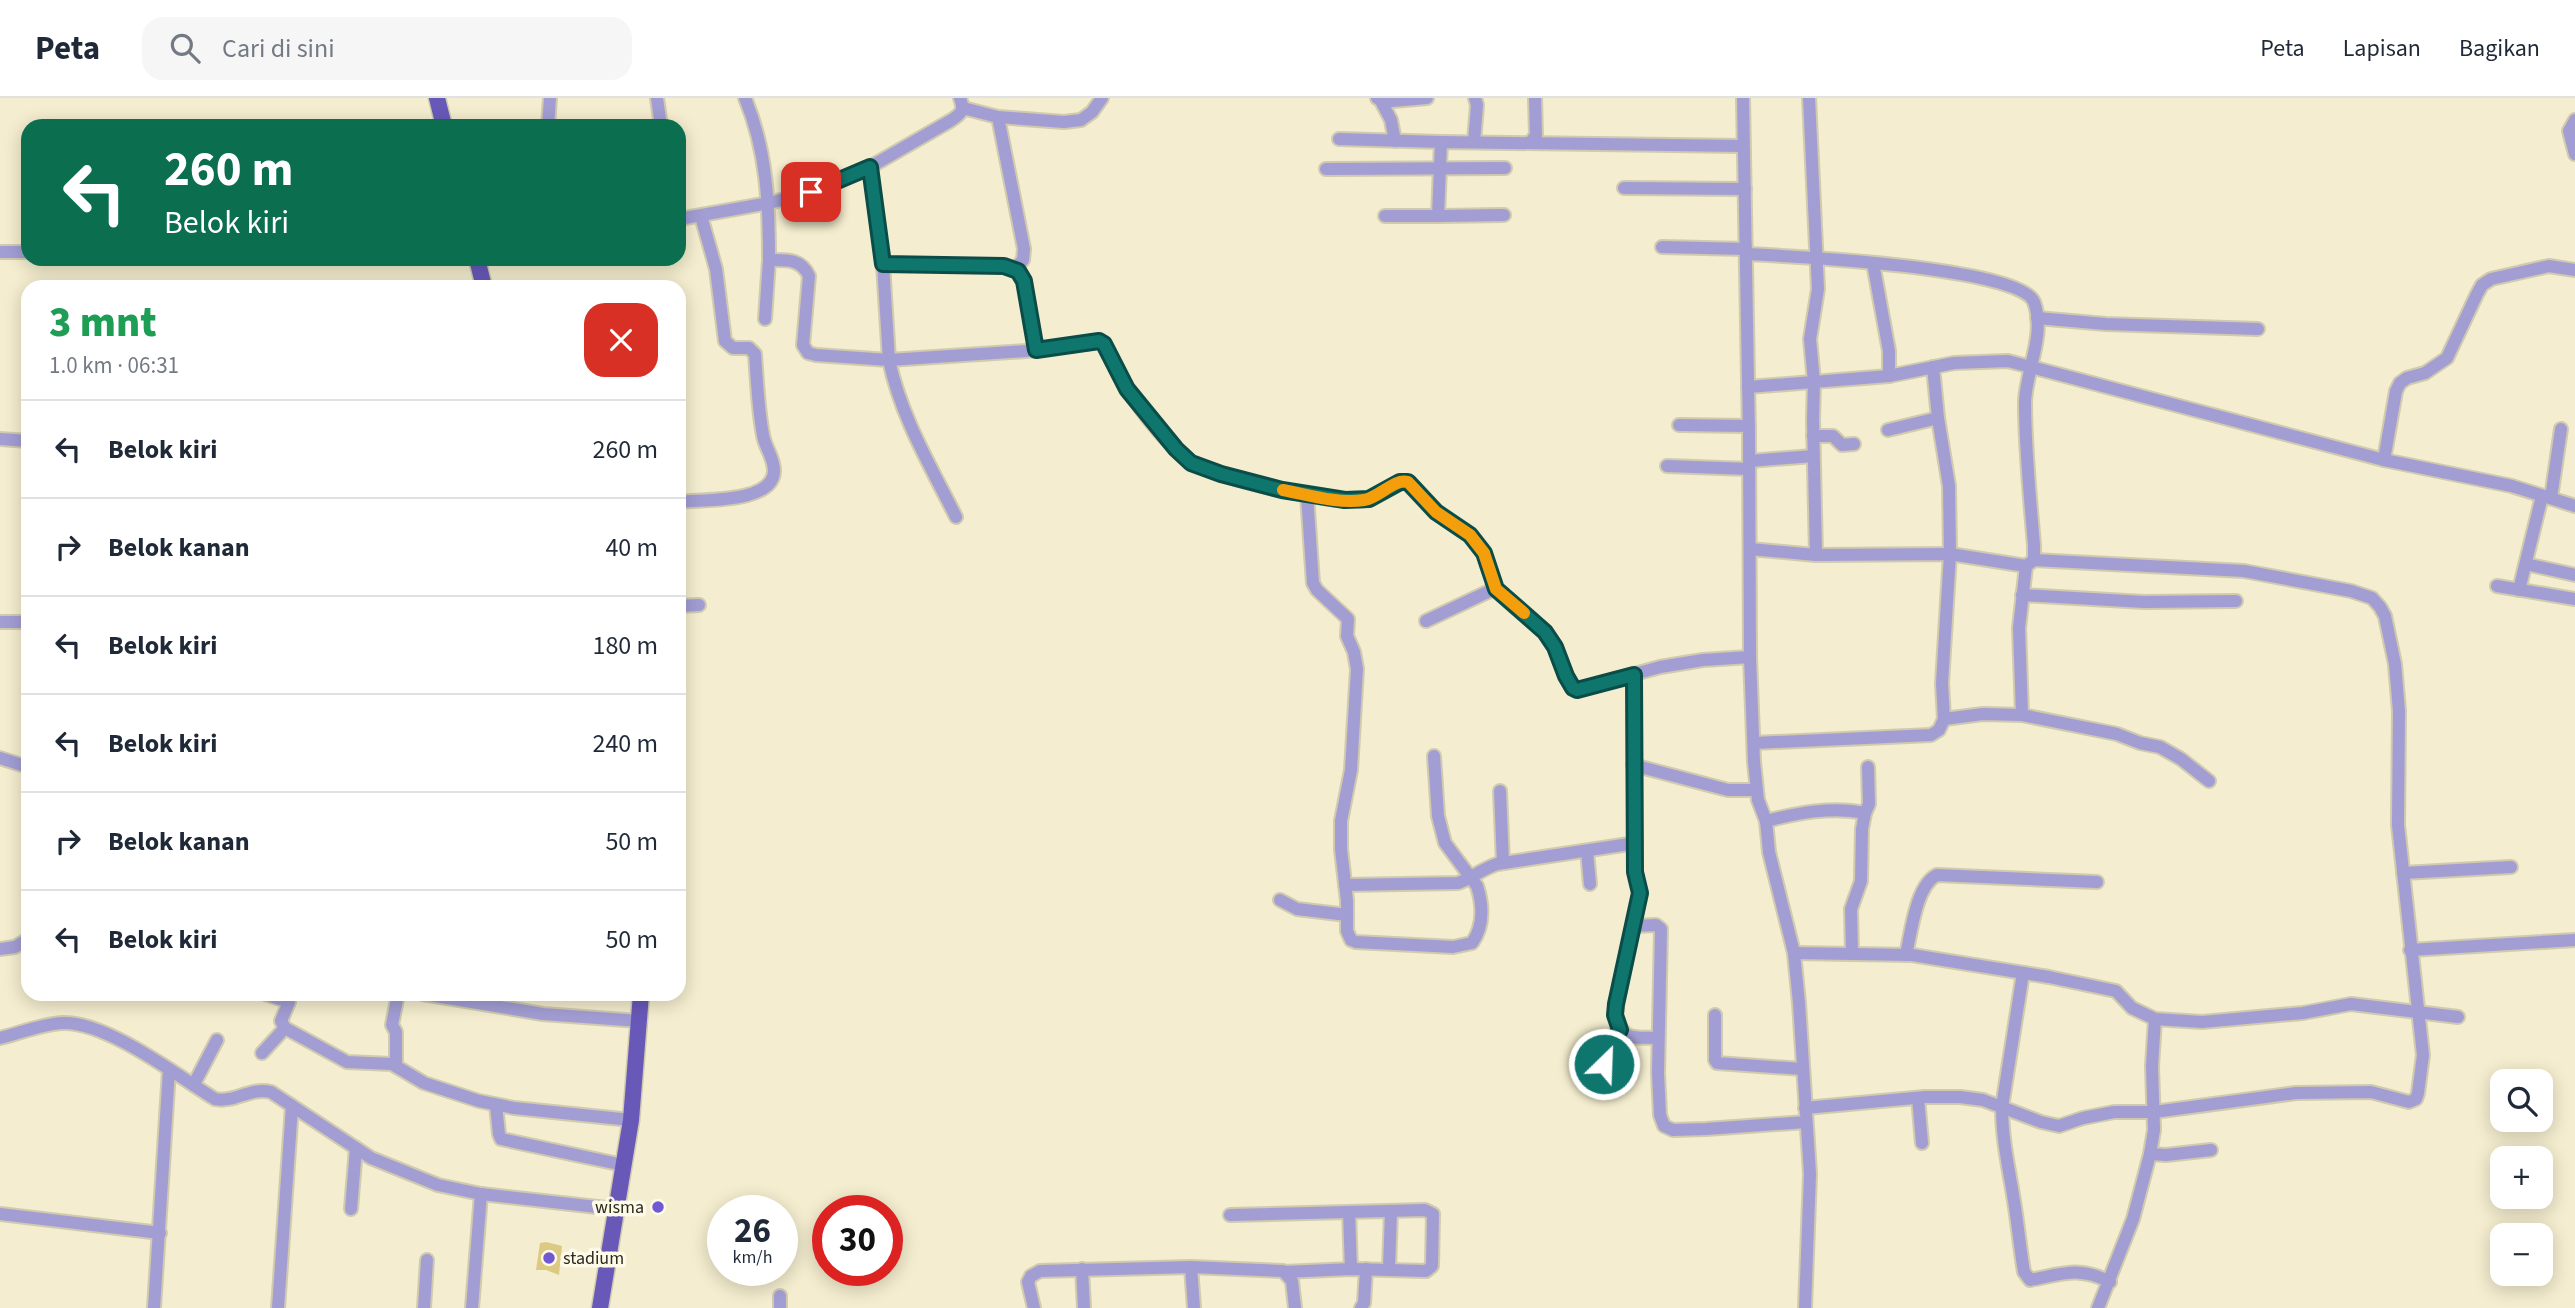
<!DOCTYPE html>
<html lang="id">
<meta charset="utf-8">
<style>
body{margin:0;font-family:"Source Sans 3",sans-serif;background:#f6f6f7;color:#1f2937;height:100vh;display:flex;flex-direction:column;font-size:26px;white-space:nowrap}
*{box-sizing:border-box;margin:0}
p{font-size:23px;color:#747a83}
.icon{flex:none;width:38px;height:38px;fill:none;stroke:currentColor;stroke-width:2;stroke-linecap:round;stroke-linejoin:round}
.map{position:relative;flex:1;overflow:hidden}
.side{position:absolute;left:21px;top:182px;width:665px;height:721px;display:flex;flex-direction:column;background:#fff;border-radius:21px;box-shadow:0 4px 18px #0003}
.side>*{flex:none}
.banner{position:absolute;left:21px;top:21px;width:665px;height:147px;border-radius:21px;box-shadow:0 4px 18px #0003;background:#0b6e4f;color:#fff;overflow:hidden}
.buttons{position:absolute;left:2490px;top:971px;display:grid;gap:14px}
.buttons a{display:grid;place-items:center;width:63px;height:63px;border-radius:14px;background:#fff;box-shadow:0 4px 18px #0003;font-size:35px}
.speed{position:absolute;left:707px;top:1097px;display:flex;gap:14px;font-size:35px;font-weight:700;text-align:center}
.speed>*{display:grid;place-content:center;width:91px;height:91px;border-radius:50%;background:#fff;box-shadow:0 4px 18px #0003;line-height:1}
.speed small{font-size:18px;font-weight:400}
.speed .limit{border:10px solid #d22;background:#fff;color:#111}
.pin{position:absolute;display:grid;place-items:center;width:60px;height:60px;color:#fff;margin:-30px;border-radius:14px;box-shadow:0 4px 10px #0006}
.me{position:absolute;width:77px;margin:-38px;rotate:24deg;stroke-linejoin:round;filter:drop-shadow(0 0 5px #0008)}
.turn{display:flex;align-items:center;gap:24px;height:147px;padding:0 28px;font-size:32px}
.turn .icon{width:91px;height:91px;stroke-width:2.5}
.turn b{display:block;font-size:49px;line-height:60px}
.round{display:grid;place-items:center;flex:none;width:74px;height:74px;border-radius:21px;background:#f6f6f7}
.overview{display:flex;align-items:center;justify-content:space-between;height:119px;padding:0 28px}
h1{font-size:42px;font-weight:800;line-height:52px;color:#1e9e55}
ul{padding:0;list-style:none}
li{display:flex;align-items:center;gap:21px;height:98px;padding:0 28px;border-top:2px solid #e0e1e3}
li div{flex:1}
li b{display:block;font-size:26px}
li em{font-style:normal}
header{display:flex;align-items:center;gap:42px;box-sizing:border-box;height:98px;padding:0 35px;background:#fff;border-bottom:2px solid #e0e1e3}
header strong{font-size:33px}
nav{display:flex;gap:38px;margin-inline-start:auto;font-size:24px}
.search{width:490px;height:63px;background:#f6f6f7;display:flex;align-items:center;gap:18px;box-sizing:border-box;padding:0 24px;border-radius:21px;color:#747a83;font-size:26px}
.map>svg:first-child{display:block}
</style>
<header>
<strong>Peta</strong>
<div class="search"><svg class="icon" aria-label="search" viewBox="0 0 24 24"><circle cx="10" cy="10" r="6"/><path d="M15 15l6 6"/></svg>Cari di sini</div>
<nav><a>Peta</a><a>Lapisan</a><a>Bagikan</a></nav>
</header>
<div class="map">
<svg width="2575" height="1210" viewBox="0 0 2575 1210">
<rect width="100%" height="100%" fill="#f4edcf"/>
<polygon fill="#dcc982" points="546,1144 562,1148 559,1177 546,1172 536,1172 540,1145"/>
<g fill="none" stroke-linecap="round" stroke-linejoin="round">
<defs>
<g id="minor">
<polyline points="657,0 661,28"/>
<path d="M745,0C767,53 769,106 769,162C785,162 801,160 809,178L803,247L808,255L816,257L889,262C901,319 930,367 956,419"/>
<polyline points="1377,0 1392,3 1427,0"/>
<polyline points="1743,0 1749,338 1750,559 1754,664 1758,702 1766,723 1769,754 1794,855 1799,905 1810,1076 1805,1210"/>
<polyline points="1809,0 1818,191 1810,241 1814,284 1813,322 1816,457"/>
<polyline points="1380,1 1391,22 1395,43"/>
<polyline points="963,10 998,19 1064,24 1081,22 1092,14 1102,0"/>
<polyline points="998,19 1024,151 1023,162 1014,172"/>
<polyline points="2575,22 2569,33 2575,56"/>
<polyline points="548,28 550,0"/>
<polyline points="1339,41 1441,44"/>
<polyline points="1474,44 1477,7 1475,0"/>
<polyline points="1530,45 1536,37 1535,0"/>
<path d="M870,69L883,166L889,262L1026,253L1099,244C1110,249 1113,265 1118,275C1135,306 1161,340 1189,362C1210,380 1331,405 1360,403C1377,402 1393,380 1408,384L1436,414L1470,437L1484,455L1496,490L1545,534L1555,549L1566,578L1573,591L1577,592L1660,569L1703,562L1750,559"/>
<polyline points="1326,71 1505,70"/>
<polyline points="1624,90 1745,91"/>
<polyline points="1385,118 1438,118 1441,44 1743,48"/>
<polyline points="1438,118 1504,117"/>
<path d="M679,121L769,105L811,94L870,69L950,23C961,16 965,13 960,0"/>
<polyline points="1662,149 1746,151"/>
<polyline points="0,154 28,154"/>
<path d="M1746,156C1789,158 2020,169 2034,204C2046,236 2026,272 2025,304C2025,352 2030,400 2034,447V462L2026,468L1950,456L1816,457L1750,451"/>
<polyline points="1873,165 1889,253 1889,278"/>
<polyline points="883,166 1004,168 1018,173 1024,183 1036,252"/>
<polyline points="2037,220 2106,226 2258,231"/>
<polyline points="765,221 769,162"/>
<polyline points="1748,289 1889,278 1954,265 2008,263 2384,362 2512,388 2575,408"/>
<polyline points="1679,327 1749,328"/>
<polyline points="1888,332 1938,320"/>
<polyline points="1813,338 1833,338 1842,347 1854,346"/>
<polyline points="0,341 28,343"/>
<polyline points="2384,362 2396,293 2400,285 2407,280 2425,275 2447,260 2477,196 2482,187 2491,181 2549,168 2575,172"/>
<polyline points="1749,363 1813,358"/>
<polyline points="1667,368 1749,371"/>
<path d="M1307,397L1313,485L1317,492L1348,521L1347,538L1354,554L1357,571L1351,672L1341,723V751L1347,803V833L1351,842L1356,844L1453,849L1472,845C1484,828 1483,807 1477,788L1445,745L1438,718L1434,658"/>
<polyline points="2551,400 2561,331"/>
<path d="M679,404C701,401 773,406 774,373C774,359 765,350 763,337C758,311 757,283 755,256L749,250H733L725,243L716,171L701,118"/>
<polyline points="2526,466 2575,477"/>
<polyline points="2497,488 2575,501"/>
<polyline points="2519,492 2542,398"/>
<polyline points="2022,497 2144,504 2236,503"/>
<polyline points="679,508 699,507"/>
<polyline points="1426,523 1496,490"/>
<polyline points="0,524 28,524"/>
<path d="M1634,577L1635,774L1640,795L1615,917C1624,944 1633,939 1658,940"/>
<polyline points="2022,617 2019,530 2026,468"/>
<polyline points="1944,621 1983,616 2022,617 2117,636 2140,645 2160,649 2181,661 2209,683"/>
<polyline points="1754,645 1931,637 1939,632 1944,621 1942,585 1950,456 1949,388 1938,320 1933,269"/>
<polyline points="0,660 28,669"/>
<polyline points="1633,667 1728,692 1756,692"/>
<polyline points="1500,693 1503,765"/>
<polyline points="1865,715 1869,706 1868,669"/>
<path d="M1766,723C1798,715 1832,708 1865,715L1862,731L1861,783L1851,811L1852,856"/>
<polyline points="1587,753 1590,786"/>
<polyline points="2403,775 2511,769"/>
<path d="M1345,787L1458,785C1472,780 1482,771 1497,766L1636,745"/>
<polyline points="1280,802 1297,811 1347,817"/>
<polyline points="1634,828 1656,827 1661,831 1658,975 1660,1017 1664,1028 1673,1032 1706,1031 1806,1024"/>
<polyline points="0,851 15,849 28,841"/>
<polyline points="2410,852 2575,842"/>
<polyline points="1794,855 1912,857 2049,879 2116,893 2132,910 2155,921 2202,924 2303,915 2351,906 2458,919"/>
<path d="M1906,857C1911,835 1916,787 1937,777L2097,784"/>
<path d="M2023,875L2002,1009C2002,1042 2009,1071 2014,1103C2018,1127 2020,1151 2024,1174L2030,1182C2062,1176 2079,1168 2110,1184"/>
<polyline points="265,896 289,904 281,923 285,930 347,964 392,966 424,985 479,1003 514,1010 631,1022"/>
<polyline points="423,896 543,916 639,923"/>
<polyline points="1715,917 1715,962 1717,965 1803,971"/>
<path d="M0,940C21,935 41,926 63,925C108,924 176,977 215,1001C235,1005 250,989 271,994L371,1060L438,1087L481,1096L615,1111"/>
<polyline points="262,955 285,930"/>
<polyline points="396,968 396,934 392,927 398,896"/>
<polyline points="1604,980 1607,953 1620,932"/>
<polyline points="194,986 217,942"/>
<polyline points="1918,1000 1922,1045"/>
<polyline points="496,1007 499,1036 501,1041 623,1067"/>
<polyline points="1805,1010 1925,999 1960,999 1983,1002 2041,1024 2059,1028 2083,1020 2114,1014 2154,1014 2296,995 2371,994 2409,1004 2416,1001 2418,995 2423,957 2398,727 2399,613 2395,566 2385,518 2380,509 2372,500 2351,493 2244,473 2034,462"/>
<polyline points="2150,1056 2166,1057 2211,1052"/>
<polyline points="351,1111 356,1050"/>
<polyline points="1349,1114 1351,1171"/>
<polyline points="0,1116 160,1135"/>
<polyline points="1230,1117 1425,1112 1433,1116 1432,1168 1426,1173 1351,1171 1284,1174"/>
<polyline points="1191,1169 1194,1210"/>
<polyline points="1082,1171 1084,1210"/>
<polyline points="1389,1171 1391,1113"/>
<polyline points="154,1210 169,972"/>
<polyline points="278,1210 292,1008"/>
<polyline points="424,1210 427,1162"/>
<polyline points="472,1210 481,1096"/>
<polyline points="780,1210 780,1198"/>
<polyline points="1034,1210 1028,1184 1031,1178 1040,1173 1191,1169 1283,1173 1292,1183 1295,1210"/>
<polyline points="1361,1210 1364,1205 1366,1171"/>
<polyline points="2098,1210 2133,1121 2150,1056 2154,1032 2152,968 2155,921"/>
</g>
<g id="major">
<polyline points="437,0 444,28"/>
<polyline points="477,161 484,189"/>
<polyline points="600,1210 631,1022 641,896"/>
</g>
</defs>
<use href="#minor" stroke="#d0caaf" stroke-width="16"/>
<use href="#major" stroke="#d0caaf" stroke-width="19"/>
<use href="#minor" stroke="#a29ed4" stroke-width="12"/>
<use href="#major" stroke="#6859b9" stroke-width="16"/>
</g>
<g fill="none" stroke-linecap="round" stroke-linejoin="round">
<defs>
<polyline id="route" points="811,94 870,69 883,166 1004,168 1018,173 1024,183 1036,252 1099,243 1104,246 1127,291 1176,351 1191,365 1221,376 1282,392 1345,402 1369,401 1400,384 1408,384 1436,414 1470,437 1484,455 1496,491 1545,534 1555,549 1566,578 1573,590 1577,592 1634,577 1635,774 1640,795 1616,906 1615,917 1620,932 1607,953 1604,966"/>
</defs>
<use href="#route" stroke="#0a4d48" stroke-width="18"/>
<use href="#route" stroke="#0f766e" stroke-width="12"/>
<path stroke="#f59e0b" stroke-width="12" d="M1283,392C1309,397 1338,406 1364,402C1379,400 1394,380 1408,384L1436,414L1470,437L1484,455L1496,491L1524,515"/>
</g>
<g fill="#7059d3" stroke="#fefae8" stroke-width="2.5">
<circle cx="658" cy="1109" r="7"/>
<circle cx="549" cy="1160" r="7"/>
</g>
<g text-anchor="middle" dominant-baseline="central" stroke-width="7" stroke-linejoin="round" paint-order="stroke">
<g font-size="18" fill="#2c291e" stroke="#fefae8" text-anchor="end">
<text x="644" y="1109">wisma</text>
<text x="563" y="1160" text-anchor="start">stadium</text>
</g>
</g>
</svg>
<div class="buttons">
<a><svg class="icon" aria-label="search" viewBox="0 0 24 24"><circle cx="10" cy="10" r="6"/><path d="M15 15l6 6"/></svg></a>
<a>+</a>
<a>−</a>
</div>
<div class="speed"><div>26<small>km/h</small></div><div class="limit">30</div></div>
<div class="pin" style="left:811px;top:94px;background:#d93025"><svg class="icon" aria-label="arrive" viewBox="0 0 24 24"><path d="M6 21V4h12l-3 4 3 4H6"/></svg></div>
<svg class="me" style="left:1604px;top:966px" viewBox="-20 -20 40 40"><circle r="17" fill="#0f766e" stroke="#fff" stroke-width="3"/><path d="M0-11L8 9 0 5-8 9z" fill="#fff"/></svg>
<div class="banner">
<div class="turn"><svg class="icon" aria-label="left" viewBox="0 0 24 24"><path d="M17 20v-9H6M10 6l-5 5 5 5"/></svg><div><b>260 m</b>Belok kiri</div></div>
</div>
<section class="side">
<div class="overview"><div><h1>3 mnt</h1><p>1.0 km · 06:31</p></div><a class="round" style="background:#d93025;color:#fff"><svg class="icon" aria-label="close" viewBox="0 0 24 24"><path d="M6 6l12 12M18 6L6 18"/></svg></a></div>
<ul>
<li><svg class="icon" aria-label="left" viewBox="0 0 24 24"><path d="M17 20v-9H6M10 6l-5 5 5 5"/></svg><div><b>Belok kiri</b></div><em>260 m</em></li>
<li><svg class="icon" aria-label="right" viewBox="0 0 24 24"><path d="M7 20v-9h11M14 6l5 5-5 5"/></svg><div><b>Belok kanan</b></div><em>40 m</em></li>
<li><svg class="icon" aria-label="left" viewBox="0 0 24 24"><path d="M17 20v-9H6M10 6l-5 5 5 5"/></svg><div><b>Belok kiri</b></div><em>180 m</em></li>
<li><svg class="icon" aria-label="left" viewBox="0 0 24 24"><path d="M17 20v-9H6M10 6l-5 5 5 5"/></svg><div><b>Belok kiri</b></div><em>240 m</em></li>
<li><svg class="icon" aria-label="right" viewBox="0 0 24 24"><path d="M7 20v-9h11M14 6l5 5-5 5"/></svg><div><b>Belok kanan</b></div><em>50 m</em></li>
<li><svg class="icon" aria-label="left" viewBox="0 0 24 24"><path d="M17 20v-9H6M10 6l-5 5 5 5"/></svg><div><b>Belok kiri</b></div><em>50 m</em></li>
</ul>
</section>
</div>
